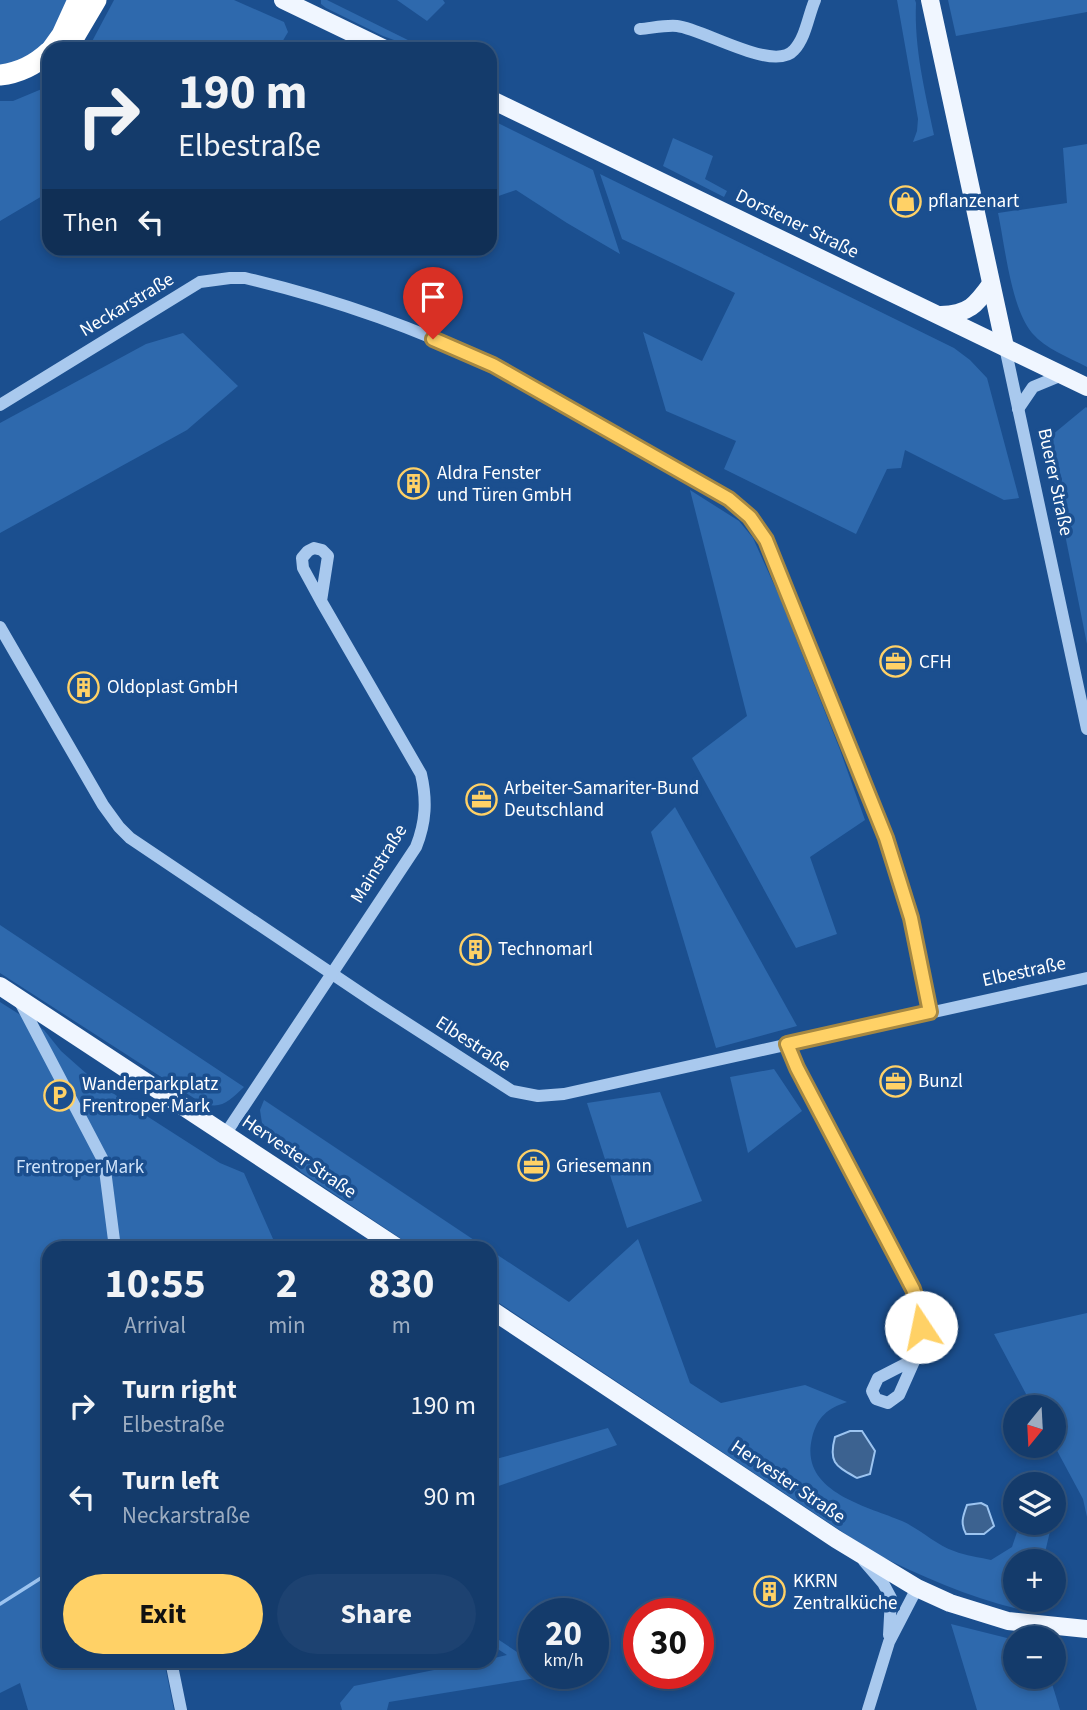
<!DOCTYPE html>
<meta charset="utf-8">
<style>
body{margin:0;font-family:"Source Sans 3",sans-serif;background:#1d4271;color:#f1f3f6;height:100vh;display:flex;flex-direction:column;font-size:26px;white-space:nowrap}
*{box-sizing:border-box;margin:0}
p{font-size:23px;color:#9dadc1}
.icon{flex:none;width:38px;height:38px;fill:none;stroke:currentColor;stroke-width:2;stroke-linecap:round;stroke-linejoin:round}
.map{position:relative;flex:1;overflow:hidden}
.sheet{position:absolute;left:42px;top:1241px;width:455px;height:427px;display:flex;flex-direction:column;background:#143b6b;border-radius:21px;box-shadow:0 4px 10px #0003,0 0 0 2px #33557e}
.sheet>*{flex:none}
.banner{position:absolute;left:42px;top:42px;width:455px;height:214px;border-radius:21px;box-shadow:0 4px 10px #0003,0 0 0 2px #33557e;background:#143b6b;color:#f1f3f6;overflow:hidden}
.needle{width:46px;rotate:198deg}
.fabs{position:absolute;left:1003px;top:1395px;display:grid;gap:14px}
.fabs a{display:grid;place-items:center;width:63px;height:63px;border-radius:50%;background:#143b6b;box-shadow:0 4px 10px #0003,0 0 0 2px #33557e;font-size:35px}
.speed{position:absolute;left:518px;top:1598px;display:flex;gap:14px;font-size:35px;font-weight:700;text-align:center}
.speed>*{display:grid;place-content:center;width:91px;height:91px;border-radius:50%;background:#143b6b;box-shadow:0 4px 10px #0003,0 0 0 2px #33557e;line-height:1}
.speed small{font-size:18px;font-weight:400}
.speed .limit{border:10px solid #d22;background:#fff;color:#111}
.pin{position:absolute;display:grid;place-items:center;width:60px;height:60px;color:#fff;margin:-72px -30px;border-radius:50% 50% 50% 0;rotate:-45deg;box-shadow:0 0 7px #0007}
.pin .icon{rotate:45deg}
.me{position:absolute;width:77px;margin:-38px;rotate:349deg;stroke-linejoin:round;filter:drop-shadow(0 0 5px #0008)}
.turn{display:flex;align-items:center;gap:24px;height:147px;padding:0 21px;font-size:32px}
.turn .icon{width:91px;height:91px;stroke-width:2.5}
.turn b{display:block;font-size:49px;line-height:60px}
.then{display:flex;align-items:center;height:66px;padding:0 21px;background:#0003;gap:14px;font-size:26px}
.eta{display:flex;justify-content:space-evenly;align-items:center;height:119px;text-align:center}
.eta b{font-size:42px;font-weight:700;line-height:49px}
.primary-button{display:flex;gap:14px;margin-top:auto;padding:14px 21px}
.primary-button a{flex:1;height:80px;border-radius:42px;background:#ffd166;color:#111;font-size:28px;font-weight:700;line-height:80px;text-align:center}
.primary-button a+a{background:#1d4271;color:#f1f3f6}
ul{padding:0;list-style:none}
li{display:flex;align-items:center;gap:21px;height:91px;padding:0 21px}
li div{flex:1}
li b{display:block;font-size:26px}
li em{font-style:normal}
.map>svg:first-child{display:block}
</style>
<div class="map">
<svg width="1087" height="1710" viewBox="0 0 1087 1710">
<rect width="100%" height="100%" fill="#1b4f8f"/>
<g fill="#2e69ad">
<polygon points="0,0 69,0 50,38 28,59 0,67"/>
<polygon points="114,0 234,0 284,22 288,32 278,49 88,49"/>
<polygon points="321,0 327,0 418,45 416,48 383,36 326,8 321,4"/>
<polygon points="397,0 443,0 445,3 427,21"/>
<path d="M897,0H915L916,3C914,48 925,91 934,135L913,142L917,131L918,119Z"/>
<polygon points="948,0 1087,0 1087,12 956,36"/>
<polygon points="49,86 49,192 0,221 0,101 13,101"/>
<polygon points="490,119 593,170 620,254 567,223 516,190 490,199"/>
<polygon points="673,138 713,156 705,179 727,191 724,197 663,166"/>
<path d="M1087,144V367C1068,357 1046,349 1032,333C1011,308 1005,246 998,213L1067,203L1063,148Z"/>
<polygon points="600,174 954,348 970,360 987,378 1019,498 1004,500 905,450 901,468 887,469 856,534 724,469 736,441 666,411 643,332 702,361 735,293 622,239"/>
<polygon points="183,333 238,386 187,430 0,533 0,423 146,344"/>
<polygon points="1086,407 1087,408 1087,644 1046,440"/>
<polygon points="690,490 739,521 753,538 780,598 840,750 865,820 810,857 837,934 796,948 692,758 747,716"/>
<polygon points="675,807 797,1026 716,1048 651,832"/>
<path d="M0,925L244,1087C229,1101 221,1111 200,1102L0,973Z"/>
<polygon points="0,1002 44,1030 61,1051 88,1075 128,1104 220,1163 244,1173 277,1248 49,1248 49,1661 164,1661 174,1710 28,1710 20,1683 0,1693"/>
<polygon points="774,1069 802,1111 748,1153 730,1077"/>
<polygon points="660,1092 702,1201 627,1228 587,1103"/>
<polygon points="264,1100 486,1248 415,1248 301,1172 269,1139 263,1130 260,1110"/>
<path d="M638,1239L690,1383L721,1403L805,1385L847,1402C828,1408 817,1417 812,1438C799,1492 867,1506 902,1521C920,1529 936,1545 954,1551C966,1556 979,1557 991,1560L1012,1547L1020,1523H1048L1051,1527L1043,1561H1015V1600H1034L1031,1612C975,1600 925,1578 874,1553L490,1297V1250L569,1302Z"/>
<polygon points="1087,1313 1087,1517 1083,1499 1054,1445 1054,1407 1033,1407 994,1334"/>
<polygon points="608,1428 617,1445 490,1489 490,1463 496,1459"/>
<polygon points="951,1624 1015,1640 1015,1676 1050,1677 1060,1710 977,1710"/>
<polygon points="490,1634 523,1656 534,1655 534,1673 567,1673 389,1702 387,1710 342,1710 340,1703 354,1686 479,1661 490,1661 490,1659 507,1655 490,1644"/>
</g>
<g fill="#3c6290" stroke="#9cc4f0" stroke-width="2">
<path d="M850,1431H862L875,1451L870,1474L857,1478C836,1466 828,1463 835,1437Z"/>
<path d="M981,1503L987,1506L994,1526L984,1534H966C960,1523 963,1516 967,1505Z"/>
</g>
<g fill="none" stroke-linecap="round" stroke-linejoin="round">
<polyline stroke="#9cc4f0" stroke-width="3.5" points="0,1604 49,1573"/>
<g stroke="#a9c9ee" stroke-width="12">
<path d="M640,29C652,28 665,25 677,26C704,29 774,73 794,50C806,37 808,16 815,0"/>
<polyline points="1005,347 1087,729"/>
<path d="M0,405L200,282L230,278H245C330,298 414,327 493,365L729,499L750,517L766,540L886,838L911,918L930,1012"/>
<polyline points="1018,409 1033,387 1062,375"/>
<polyline points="0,627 103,805 119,827 130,838 374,1002 512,1091 538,1096 564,1094 1087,978"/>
<polyline points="18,998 104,1162 115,1248"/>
<path d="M787,1044L797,1068L913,1289C922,1314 922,1333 915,1359"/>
<path d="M226,1133L416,847C426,822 427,800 421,774L321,601L303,568L302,558L308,551L314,548L322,550L328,556L321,601"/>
<polygon points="915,1359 899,1395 888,1403 876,1399 872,1391 878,1378"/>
<polyline points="864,1561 883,1583 891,1598 889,1635"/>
<polyline points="171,1661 181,1710"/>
<polyline points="868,1710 889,1642 917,1588"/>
</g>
<g stroke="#f0f6ff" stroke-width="18">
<polyline points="283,0 385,49"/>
<polyline points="930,0 1005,347"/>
<polyline points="490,99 1087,387"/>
<path d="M941,315C969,314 976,305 991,284"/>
<polyline points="0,986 398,1248"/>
<polyline points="490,1309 836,1539 917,1588 950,1603 1008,1621 1087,1629"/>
</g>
<g stroke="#fff" stroke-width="21">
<polyline points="52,49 62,35 78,0"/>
<polyline points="67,49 96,0"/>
<path d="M0,75C19,73 35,65 49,52"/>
</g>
</g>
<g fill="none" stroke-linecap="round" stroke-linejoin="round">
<defs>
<polyline id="route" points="433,339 493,365 729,499 750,517 766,540 886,838 911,918 930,1012 787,1044 797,1068 913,1289 919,1307 921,1327"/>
</defs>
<use href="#route" stroke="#a68842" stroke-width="18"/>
<use href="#route" stroke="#ffd166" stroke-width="12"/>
</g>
<defs>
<symbol id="shop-ring" viewBox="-11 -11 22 22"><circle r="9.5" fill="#1b4f8f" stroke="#ffd166" stroke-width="1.5"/><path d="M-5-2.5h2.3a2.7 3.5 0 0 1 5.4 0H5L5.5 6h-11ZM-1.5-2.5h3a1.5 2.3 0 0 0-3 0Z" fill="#ffd166"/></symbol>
<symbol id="building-ring" viewBox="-11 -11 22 22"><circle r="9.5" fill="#1b4f8f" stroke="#ffd166" stroke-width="1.5"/><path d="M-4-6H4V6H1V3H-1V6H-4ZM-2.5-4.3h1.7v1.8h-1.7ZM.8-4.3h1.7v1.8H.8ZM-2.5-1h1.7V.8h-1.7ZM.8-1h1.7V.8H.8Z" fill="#ffd166"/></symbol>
<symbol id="office-ring" viewBox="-11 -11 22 22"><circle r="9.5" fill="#1b4f8f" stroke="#ffd166" stroke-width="1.5"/><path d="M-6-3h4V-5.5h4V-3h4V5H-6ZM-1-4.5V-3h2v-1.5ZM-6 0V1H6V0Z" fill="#ffd166"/></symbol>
<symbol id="parking-ring" viewBox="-11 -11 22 22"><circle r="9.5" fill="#1b4f8f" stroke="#ffd166" stroke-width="1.5"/><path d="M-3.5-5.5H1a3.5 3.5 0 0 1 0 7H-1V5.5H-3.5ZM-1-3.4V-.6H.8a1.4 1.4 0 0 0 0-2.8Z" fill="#ffd166"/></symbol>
</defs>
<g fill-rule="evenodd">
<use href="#shop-ring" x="888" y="184" width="35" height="35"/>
<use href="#building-ring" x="396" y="466" width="35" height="35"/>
<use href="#office-ring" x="878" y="644" width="35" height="35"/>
<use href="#building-ring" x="66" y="670" width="35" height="35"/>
<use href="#office-ring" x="464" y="782" width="35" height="35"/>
<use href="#building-ring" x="458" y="932" width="35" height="35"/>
<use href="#office-ring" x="878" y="1064" width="35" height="35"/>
<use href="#parking-ring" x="42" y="1078" width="35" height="35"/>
<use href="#office-ring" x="516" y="1148" width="35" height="35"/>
<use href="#building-ring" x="752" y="1574" width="35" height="35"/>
</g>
<g text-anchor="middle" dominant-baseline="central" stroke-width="7" stroke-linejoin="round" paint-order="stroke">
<g font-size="19" fill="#fff" stroke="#1b4f8f" text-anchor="start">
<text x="928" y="201">pflanzenart</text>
<text x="437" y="473">Aldra Fenster<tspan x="437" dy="22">und Türen GmbH</tspan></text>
<text x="919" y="662">CFH</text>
<text x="107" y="687">Oldoplast GmbH</text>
<text x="504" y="788">Arbeiter-Samariter-Bund<tspan x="504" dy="22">Deutschland</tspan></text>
<text x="498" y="949">Technomarl</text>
<text x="918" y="1081">Bunzl</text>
<text x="82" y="1084">Wanderparkplatz<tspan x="82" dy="22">Frentroper Mark</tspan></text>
<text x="556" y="1166">Griesemann</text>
<text x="793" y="1581">KKRN<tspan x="793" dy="22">Zentralküche</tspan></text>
</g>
<g font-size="19" fill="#fff" stroke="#1b4f8f">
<text transform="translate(797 224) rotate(26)">Dorstener Straße</text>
<text transform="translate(127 305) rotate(-31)">Neckarstraße</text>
<text transform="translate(1055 482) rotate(78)">Buerer Straße</text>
<text transform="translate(379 864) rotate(-58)">Mainstraße</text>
<text transform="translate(1024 972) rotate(-12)">Elbestraße</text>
<text transform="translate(473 1044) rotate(33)">Elbestraße</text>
<text transform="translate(299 1157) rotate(34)">Hervester Straße</text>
<text transform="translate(788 1482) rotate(34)">Hervester Straße</text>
</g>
<g font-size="19" fill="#cfe3fa" stroke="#1b4f8f">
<text x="80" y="1167">Frentroper Mark</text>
</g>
</g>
</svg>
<div class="fabs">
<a><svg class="needle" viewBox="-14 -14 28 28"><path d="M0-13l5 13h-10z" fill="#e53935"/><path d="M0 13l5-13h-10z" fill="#9dadc1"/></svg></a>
<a><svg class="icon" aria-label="layers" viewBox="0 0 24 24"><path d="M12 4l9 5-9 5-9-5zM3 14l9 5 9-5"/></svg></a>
<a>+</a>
<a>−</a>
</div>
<div class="speed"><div>20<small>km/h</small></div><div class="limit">30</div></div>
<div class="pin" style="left:433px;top:339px;background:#d93025"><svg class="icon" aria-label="arrive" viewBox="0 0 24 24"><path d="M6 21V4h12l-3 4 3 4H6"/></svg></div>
<svg class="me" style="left:921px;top:1327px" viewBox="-20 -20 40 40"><circle r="19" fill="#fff"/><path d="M0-13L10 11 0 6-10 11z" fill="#ffd166"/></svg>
<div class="banner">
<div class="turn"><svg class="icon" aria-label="right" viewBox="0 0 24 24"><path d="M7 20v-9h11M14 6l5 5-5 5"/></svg><div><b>190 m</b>Elbestraße</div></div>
<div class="then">Then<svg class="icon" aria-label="left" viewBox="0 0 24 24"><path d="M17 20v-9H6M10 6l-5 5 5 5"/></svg></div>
</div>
<section class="sheet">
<div class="eta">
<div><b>10:55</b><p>Arrival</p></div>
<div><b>2</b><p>min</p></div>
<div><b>830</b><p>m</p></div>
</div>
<ul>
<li><svg class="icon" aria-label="right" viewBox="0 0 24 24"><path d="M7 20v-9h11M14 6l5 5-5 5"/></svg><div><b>Turn right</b><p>Elbestraße</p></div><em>190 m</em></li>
<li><svg class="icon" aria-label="left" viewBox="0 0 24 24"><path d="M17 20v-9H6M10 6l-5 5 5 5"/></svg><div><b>Turn left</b><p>Neckarstraße</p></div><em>90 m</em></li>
</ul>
<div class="primary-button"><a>Exit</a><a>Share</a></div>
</section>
</div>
